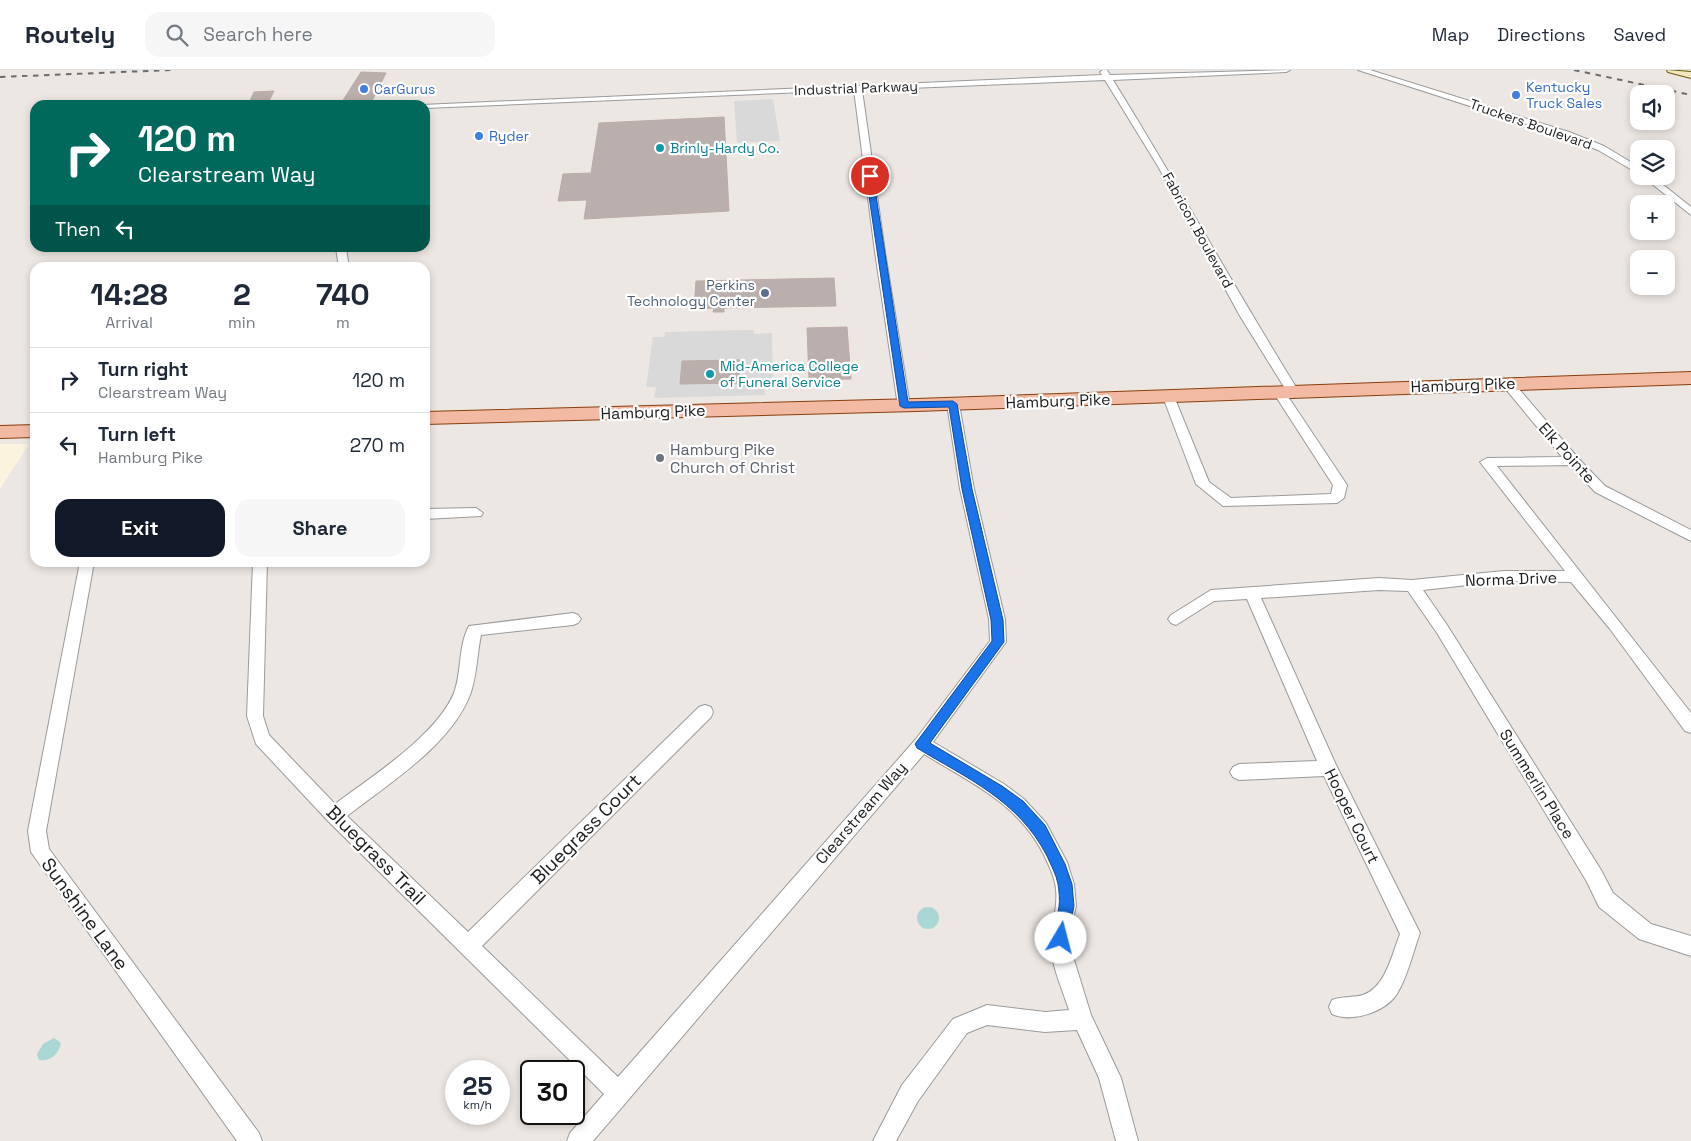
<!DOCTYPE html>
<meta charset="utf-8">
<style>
body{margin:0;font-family:"Space Grotesk",sans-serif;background:#f6f6f7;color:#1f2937;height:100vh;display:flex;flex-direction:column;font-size:19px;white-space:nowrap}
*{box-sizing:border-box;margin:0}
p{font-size:16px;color:#747a83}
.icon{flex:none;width:28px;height:28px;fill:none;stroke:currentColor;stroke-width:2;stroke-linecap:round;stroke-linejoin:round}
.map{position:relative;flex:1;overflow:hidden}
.drawer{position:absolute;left:30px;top:192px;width:400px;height:305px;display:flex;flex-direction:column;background:#fff;border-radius:15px;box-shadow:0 2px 8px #0003}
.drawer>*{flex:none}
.top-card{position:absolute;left:30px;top:30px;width:400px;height:152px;border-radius:15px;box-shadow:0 2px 8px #0003;background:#00695c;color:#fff;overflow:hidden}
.tools{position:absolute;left:1630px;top:15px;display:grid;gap:10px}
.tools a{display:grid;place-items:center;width:45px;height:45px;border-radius:10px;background:#fff;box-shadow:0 2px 8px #0003;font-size:25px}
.speed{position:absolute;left:445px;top:990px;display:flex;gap:10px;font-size:25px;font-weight:700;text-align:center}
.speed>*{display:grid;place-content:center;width:65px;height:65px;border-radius:50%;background:#fff;box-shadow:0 2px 8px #0003;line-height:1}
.speed small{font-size:12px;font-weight:400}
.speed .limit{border:2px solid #111;border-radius:8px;background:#fff;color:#111}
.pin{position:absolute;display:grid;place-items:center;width:42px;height:42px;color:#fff;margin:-21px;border:2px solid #fff;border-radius:50%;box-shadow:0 1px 5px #0007}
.me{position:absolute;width:55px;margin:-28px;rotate:8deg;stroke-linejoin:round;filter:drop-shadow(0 0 4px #0008)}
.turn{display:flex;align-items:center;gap:18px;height:105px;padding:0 25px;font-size:22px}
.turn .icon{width:65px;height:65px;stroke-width:2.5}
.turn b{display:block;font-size:35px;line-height:42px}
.then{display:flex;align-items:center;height:48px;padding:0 25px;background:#0003;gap:10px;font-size:19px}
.eta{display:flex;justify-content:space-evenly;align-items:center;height:85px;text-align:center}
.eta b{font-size:30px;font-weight:600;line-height:35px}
.cta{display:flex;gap:10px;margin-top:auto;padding:10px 25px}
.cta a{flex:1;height:58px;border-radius:15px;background:#111827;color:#fff;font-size:20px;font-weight:600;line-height:58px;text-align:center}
.cta a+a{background:#f6f6f7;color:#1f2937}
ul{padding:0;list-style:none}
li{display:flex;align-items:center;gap:15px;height:65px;padding:0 25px;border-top:1px solid #e0e1e3}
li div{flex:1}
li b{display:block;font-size:19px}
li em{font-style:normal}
header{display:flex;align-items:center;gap:30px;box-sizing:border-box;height:70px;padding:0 25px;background:#fff;border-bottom:1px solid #e0e1e3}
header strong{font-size:24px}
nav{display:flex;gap:28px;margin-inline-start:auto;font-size:18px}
.search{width:350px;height:45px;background:#f6f6f7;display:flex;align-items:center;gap:12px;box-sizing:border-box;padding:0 18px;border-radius:15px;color:#747a83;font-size:19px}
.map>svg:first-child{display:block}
</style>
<header>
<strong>Routely</strong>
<div class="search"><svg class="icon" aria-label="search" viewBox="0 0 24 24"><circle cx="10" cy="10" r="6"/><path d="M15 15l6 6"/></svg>Search here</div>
<nav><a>Map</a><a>Directions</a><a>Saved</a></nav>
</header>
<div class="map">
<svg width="1691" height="1071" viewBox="0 0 1691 1071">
<rect width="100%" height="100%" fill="#ede7e3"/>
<polygon fill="#fcf3de" points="0,374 29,374 0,419"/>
<g fill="#d9d9d9">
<polygon points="773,29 780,71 737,73 734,31"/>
<polygon points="746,260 754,260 754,264 772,263 773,313 764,314 765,325 654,328 656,317 646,317 653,267 664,267 665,262"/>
</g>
<g fill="#a8d7d5">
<circle cx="928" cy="848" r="11"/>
<path d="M54,968L61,973C59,984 50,992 39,990L37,984L43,974Z"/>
</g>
<g fill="#baafad" stroke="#bdaba7">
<polygon points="361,2 386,3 370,35 340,35"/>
<polygon points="274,21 269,31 249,33 254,22"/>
<polygon points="724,47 729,141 584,149 587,130 558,131 563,104 591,103 599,53"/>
<polygon points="834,208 836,236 724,238 724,242 713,242 714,238 694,239 696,211"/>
<polygon points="847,257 851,309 809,310 807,258"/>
<polygon points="740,290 739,313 680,314 682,291"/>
</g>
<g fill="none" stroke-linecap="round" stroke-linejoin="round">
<defs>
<g id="street">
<path d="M1103,0H1107L1110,5L1290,0L1286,2L1113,10C1177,113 1235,219 1299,322L1297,325H1289L1240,246L1159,98L1105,10L862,20L885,182L910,336L904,340L898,336L875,182L854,20L425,38V35H422L1102,5L1100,2Z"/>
<polygon points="1358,0 1370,0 1569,62 1604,76 1639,97 1639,104 1598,80 1563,66"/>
<polygon points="1642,106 1652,106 1691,137 1691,145"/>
<polygon points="336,178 346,178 349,198 339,198"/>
<path d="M1508,310L1512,311L1578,388L1605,416L1691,460V471L1595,422L1570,395L1497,396L1691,643V663L1685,661L1610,559L1571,512L1504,511L1423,520L1447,555L1601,800L1613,823L1651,854L1691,866V886L1639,869L1599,837L1587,812L1437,563L1408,521L1379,520L1261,528L1336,695L1420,863C1413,882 1408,905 1398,922C1387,942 1352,953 1332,944L1329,937L1332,930C1342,926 1352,928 1363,925C1386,917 1392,884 1400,864L1324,706L1239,710L1233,707L1230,702L1233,697L1239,694L1317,691L1247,529L1214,531L1176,555L1171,553L1168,549L1171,545L1211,520L1379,508L1412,510L1504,501H1565L1480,392L1487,388L1562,387L1504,317L1502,314Z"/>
<polygon points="1279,318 1283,319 1347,415 1344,428 1337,433 1223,436 1196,414 1163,327 1165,324 1173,324 1209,412 1231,428 1331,424 1333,415 1273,322"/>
<path d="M953,330L959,334L974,419L1005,549L1006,572L933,672L1004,714L1024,729L1046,753L1067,792L1074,814L1076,836L1071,857V880L1091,945L1121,1008L1138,1071H1116L1099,1008L1077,960L1045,962L987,955L967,963L918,1031L896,1071H873L902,1015L953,949L987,935L1045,942L1069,940C1063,921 1052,897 1051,877C1050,856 1060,835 1055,813C1053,803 1048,794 1044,785C1018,733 971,713 924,684L593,1071H567L570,1063L604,1024L328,751L256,674L247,646L253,492H267L263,646L269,665L335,734C371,707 437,665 454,623C462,602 458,576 469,556L573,543L578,545L581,549L578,553L573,555L481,565C477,584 477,604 471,622C453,674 388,714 347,746L468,862L699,637L705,635L711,637L713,642L711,647L482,876L618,1007L916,669L990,571L989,549L960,419L947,334Z"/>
<polygon points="476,438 483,443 481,446 425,449 425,439"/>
<polygon points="80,492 94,492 46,761 49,779 259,1063 262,1071 237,1071 31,782 28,761"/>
</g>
<polygon id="secondary" points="1667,0 1691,2 1691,8 1668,2"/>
<g id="primary">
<polygon points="1691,302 1691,314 916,341 425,354 425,342 916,329"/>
<polygon points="35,355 35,367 0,368 0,356"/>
</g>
</defs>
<use href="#street" stroke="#9a9a9a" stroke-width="2"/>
<use href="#secondary" stroke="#695a0e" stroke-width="2"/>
<use href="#primary" stroke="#883e0d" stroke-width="2"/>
<use href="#street" fill="#fff" fill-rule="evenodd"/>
<use href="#secondary" fill="#f3e7bb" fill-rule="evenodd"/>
<use href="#primary" fill="#f3baa3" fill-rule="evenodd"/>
<g stroke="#6b6b6b" stroke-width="2" stroke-dasharray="5.5 5.5" stroke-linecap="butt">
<polyline points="1574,0 1691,25"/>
<polyline points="0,7 171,0"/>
</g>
</g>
<path fill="#1a73e8" stroke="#114b97" d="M870,104L873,106L908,332L953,331L957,334L972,419L1003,550L1004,572L930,673L1002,716L1023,731L1045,755L1065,794L1072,814L1074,836L1066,874L1061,876L1056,874C1050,860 1057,850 1059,837C1060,830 1059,821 1058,814C1056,804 1051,795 1047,786C1018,730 968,709 917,678L915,674L992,571L991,550L962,419L949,337L904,338L900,336L866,106Z"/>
<g fill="#3f7fe0" stroke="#fff" stroke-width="2">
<circle cx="364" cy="19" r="5"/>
<circle cx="1516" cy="25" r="5"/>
<circle cx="479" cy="66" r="5"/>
</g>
<g fill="#0f9aa8" stroke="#fff" stroke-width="2">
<circle cx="660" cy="78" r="5"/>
<circle cx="710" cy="304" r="5"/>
</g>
<circle fill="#5c6f8a" stroke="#fff" stroke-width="2" cx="765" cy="223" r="5"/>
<circle fill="#6b7280" stroke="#fff" stroke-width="2" cx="660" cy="388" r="5"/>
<g text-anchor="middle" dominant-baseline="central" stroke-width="4.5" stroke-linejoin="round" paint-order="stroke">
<g font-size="14" fill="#366cbe" stroke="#fff" text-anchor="start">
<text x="1526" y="17">Kentucky<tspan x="1526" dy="16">Truck Sales</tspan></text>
<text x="374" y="19">CarGurus</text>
<text x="489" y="66">Ryder</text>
</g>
<g font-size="14" fill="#1d1d1d" stroke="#fff">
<text transform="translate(856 18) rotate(-2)">Industrial Parkway</text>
<text transform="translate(1531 54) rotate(19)">Truckers Boulevard</text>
<text transform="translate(1198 160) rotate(61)">Fabricon Boulevard</text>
</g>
<g font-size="14" fill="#0d838f" stroke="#fff" text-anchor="start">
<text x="670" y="78">Brinly-Hardy Co.</text>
<text x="720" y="296">Mid-America College<tspan x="720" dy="16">of Funeral Service</tspan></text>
</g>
<g font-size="14" fill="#4e5e75" stroke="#fff" text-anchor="end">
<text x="755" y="215">Perkins<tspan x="755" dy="16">Technology Center</tspan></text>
</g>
<g font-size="16" fill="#1d1d1d" stroke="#fff">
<text transform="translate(1463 315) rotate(-2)">Hamburg Pike</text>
<text transform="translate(1058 331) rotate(-2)">Hamburg Pike</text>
<text transform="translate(653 342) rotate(-2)">Hamburg Pike</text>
<text transform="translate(1567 383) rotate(48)">Elk Pointe</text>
<text transform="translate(1511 509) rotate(-2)">Norma Drive</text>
<text transform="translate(1537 714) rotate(58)">Summerlin Place</text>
<text transform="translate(861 743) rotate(-49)">Clearstream Way</text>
<text transform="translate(1352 746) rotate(64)">Hooper Court</text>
</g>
<g font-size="16" fill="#5b616d" stroke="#fff" text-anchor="start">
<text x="670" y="379">Hamburg Pike<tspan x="670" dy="18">Church of Christ</tspan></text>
</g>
<g font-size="19" fill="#1d1d1d" stroke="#fff">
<text transform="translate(586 759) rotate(-45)">Bluegrass Court</text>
<text transform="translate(376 785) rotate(45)">Bluegrass Trail</text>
<text transform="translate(85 844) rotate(54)">Sunshine Lane</text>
</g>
</g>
</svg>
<div class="tools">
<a><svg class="icon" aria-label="sound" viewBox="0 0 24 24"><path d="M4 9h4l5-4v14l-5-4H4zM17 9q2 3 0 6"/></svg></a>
<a><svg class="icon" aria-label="layers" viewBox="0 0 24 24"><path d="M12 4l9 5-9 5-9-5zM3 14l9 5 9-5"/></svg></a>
<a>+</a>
<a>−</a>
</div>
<div class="speed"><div>25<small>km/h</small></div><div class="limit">30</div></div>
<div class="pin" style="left:870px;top:106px;background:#d93025"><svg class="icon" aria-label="arrive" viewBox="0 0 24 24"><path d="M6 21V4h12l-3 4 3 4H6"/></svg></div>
<svg class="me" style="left:1061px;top:868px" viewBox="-20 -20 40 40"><circle r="19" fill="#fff"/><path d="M0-13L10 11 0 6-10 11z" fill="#1a73e8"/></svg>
<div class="top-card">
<div class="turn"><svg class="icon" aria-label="right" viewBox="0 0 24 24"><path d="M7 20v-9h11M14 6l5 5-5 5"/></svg><div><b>120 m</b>Clearstream Way</div></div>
<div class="then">Then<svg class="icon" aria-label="left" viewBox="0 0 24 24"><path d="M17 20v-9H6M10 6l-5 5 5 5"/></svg></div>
</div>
<section class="drawer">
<div class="eta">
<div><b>14:28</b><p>Arrival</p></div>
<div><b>2</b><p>min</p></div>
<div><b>740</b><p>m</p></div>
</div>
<ul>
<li><svg class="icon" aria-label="right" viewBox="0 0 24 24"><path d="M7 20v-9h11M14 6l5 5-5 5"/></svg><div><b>Turn right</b><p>Clearstream Way</p></div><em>120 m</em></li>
<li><svg class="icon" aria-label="left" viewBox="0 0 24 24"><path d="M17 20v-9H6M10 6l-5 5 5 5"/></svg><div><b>Turn left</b><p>Hamburg Pike</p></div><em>270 m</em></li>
</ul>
<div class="cta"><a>Exit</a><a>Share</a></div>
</section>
</div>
